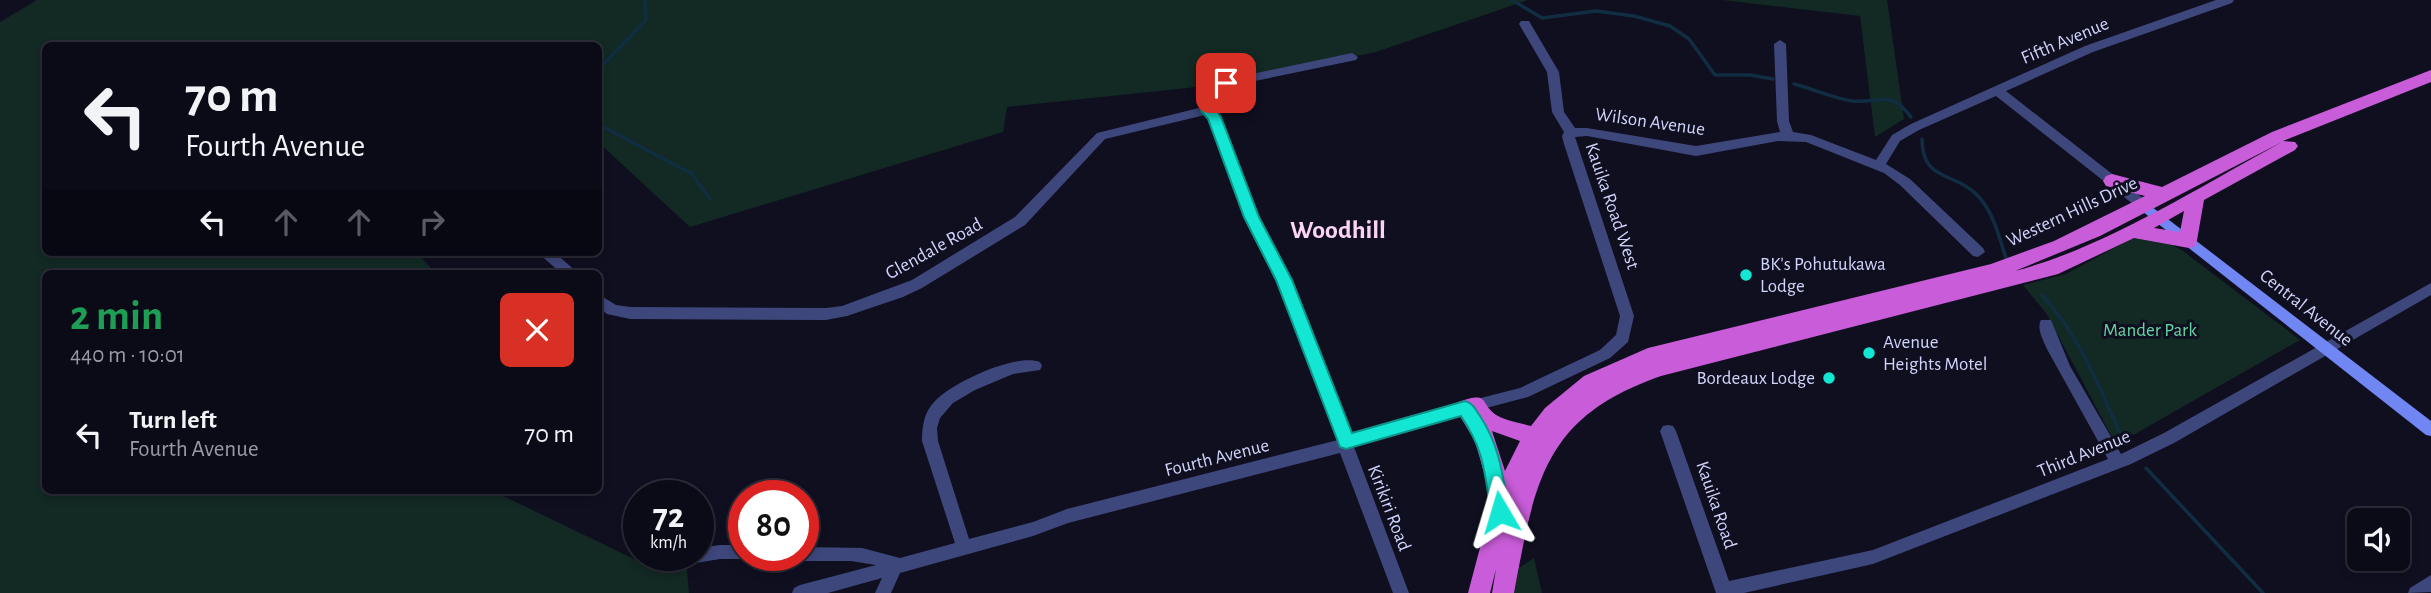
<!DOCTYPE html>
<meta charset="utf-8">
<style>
body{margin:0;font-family:"Alegreya Sans",sans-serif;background:#191925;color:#f1f3f6;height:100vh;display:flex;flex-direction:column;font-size:26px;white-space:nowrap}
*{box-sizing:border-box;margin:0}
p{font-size:23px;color:#9a9ba2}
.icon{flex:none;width:38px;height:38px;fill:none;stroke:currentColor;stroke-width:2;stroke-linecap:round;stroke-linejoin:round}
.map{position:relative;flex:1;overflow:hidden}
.drawer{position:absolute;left:42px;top:270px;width:560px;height:224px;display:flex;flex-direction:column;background:#0b0b18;border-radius:10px;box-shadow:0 4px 10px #0003,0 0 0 2px #2b2b37}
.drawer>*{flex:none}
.banner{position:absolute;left:42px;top:42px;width:560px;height:214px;border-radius:10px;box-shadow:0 4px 10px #0003,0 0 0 2px #2b2b37;background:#0b0b18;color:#f1f3f6;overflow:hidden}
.tools{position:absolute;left:2347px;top:508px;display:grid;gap:14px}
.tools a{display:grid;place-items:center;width:63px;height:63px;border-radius:10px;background:#0b0b18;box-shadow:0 4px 10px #0003,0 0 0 2px #2b2b37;font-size:35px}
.speed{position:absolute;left:623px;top:480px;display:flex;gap:14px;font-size:35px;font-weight:700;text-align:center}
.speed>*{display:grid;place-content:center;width:91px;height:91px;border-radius:50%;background:#0b0b18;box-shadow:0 4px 10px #0003,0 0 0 2px #2b2b37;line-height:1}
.speed small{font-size:18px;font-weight:400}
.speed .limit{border:10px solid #d22;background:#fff;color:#111}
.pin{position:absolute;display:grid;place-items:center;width:60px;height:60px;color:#fff;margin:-30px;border-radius:14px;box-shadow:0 4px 10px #0006}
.me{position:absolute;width:77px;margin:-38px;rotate:353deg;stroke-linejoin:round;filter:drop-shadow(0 0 5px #0008)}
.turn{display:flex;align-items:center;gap:24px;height:147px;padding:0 28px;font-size:32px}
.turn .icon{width:91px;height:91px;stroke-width:2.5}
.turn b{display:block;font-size:49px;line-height:60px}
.lanes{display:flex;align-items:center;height:66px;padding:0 28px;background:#0003;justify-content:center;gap:35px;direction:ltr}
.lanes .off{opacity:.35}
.round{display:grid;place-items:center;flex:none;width:74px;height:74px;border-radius:10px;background:#191925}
.head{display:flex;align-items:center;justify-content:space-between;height:119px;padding:0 28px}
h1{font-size:42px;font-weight:700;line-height:52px;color:#1e9e55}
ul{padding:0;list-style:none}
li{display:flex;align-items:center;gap:21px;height:91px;padding:0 28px}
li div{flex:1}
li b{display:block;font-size:26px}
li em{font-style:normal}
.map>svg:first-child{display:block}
</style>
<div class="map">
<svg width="2431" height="593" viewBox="0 0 2431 593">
<rect width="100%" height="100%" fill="#0f0f20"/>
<g fill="#122924">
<polygon points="37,0 1528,0 1376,52 1216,85 1007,107 1003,132 690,227 599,143 598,46 46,46 46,252 417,252 435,273 46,273 46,490 491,490 634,559 687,570 689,593 0,593 0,22"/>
<polygon points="1722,0 1887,0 1904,119 1875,137 1860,16"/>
<polygon points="2141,237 2172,245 2183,251 2300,340 2135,434 2112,437 2046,313 2023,285 2066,274 2131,239"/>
<polygon points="1534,558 1542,593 1514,593 1519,568"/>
</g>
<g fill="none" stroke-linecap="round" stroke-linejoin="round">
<g stroke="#112d41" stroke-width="3.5">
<polyline points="1512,0 1542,18 1596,11 1634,16 1670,26 1689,39 1715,75 1750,75 1773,79"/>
<polyline points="598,70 646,20 645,0"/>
<path d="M1794,84C1813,89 1833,98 1852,101C1879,104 1889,88 1911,117"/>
<polyline points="598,124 692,174 710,199"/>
<path d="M1922,139C1922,183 1956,171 1979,197C1994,214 1999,237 2006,258"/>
<path d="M2042,295C2081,337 2101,392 2125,444"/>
<polyline points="2146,468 2263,593"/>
</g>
<g fill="#3e477b" fill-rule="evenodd">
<path d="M2216,0H2234L2232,3L2093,52L2006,91L2148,202L2150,205L2148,208H2138L1996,96L1919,130L1900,141L1886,164L1910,179L1983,248L1985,252L1978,257L1973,256L1900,185L1884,173L1806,142L1778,141L1696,156L1587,136L1575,137L1634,316L1628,342L1610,358L1528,397L1395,432L1354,447L1409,593H1393L1340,453L1068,523L1033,536L900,573L891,593H875L882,578L828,593H792L794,588L800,585L876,565L851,561H803L797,559L795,555H803V547L862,548L900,558L955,543L922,441C922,426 924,412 935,401C953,382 1016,353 1040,362L1042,366L1040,370L1013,374L975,390L953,403L940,418L937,428L938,441L969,539L1033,522L1067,509L1338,440L1277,280L1245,217L1209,119L1205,115L1105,139L1025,225L922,288L903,297L847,316L826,320L630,319L607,314L598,307V294L616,305L630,307L826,308L842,306L912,280L1015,217L1097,133L1203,107L1210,89L1218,81L1352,53L1358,57L1356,60L1226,87L1221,91L1215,110L1220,117L1259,217L1291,280L1352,435L1394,420L1520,388L1600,350L1616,335L1620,316L1564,144L1562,136L1564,132L1552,112L1547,72L1519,24L1521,21H1529L1559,72L1564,112L1575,128H1587L1696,146L1780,132L1777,121L1774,44L1780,40L1786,44L1789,121L1793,132L1811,135L1876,160L1892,135L1911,124L2085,46Z"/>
<polygon points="537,252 554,252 578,273 561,273"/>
<path d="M2431,283V295L2174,443L2131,464L1873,564L1744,593H1716L1660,431L1663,426L1668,425L1673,426L1676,431L1729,581L1873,550L2108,459L2048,351C2044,342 2036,329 2041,320H2051L2070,366L2121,454L2164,433Z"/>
<polygon points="720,545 744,545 744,555 751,555 744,559 720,559 684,565 647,563 641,561 639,556 698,555 698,548"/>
<polygon points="2431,575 2431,592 2408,593 2410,588"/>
</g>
<polygon fill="#7086f3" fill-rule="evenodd" points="2143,200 2431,421 2431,436 2426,435 2138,208 2136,205"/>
<path fill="#c95cd8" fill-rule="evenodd" d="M2431,70V82L2283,141L2295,142L2298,146L2295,150L2204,200L2196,246L2189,248L2134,238L2058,274L1661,376C1543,417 1535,482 1514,593H1492L1496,569L1490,593H1468L1490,510L1485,476L1475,441L1455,408L1458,402C1492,390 1478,404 1498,416C1507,421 1521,423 1531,426L1545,408L1584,376L1648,348L1991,264L2054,241L2145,196L2106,186L2103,181L2106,176L2112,174L2162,187L2272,132ZM2282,142C2199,187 2106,247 2015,271L2100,236ZM2184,211L2180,232L2154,228ZM1492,431L1520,441L1505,471Z"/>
</g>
<path fill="#13e6d3" stroke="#0c9689" stroke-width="2" d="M1226,78L1233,83L1222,92L1216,110L1221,117L1259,217L1292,280L1352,433L1465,401C1473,403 1475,409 1480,416C1500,446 1503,477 1509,512L1506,518L1500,520L1493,518L1491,512C1484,471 1485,452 1461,416L1346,449L1340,447L1276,280L1244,217L1208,119L1201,111L1211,85Z"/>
<g fill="#13e6d3" stroke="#0f0f20" stroke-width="2.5">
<circle cx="1746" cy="275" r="7"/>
<circle cx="1869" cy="353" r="7"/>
<circle cx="1829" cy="378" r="7"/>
</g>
<g text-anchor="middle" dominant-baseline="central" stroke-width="6" stroke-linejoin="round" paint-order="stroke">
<g font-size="19" fill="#d1d4fb" stroke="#0f0f20">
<text transform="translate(2065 41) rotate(-23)">Fifth Avenue</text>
<text transform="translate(1650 122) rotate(8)">Wilson Avenue</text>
<text transform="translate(1612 206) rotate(71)">Kauika Road West</text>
<text transform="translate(2072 212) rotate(-25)">Western Hills Drive</text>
<text transform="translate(934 249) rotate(-29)">Glendale Road</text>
<text transform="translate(2306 308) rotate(38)">Central Avenue</text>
<text transform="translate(2084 454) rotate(-22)">Third Avenue</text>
<text transform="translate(1217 458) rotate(-14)">Fourth Avenue</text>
<text transform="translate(1716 505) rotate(71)">Kauika Road</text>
<text transform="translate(1389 508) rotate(69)">Kirikiri Road</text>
</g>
<g font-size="19" fill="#d1d4fb" stroke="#0f0f20" text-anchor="start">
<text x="1760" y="264">BK's Pohutukawa<tspan x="1760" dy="22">Lodge</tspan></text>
<text x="1883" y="342">Avenue<tspan x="1883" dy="22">Heights Motel</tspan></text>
<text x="1815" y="378" text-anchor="end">Bordeaux Lodge</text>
</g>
<g font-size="19" fill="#64d5a3" stroke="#0f0f20">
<text x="2150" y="330">Mander Park</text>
</g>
<g font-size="26" font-weight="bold" fill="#fbd3f4" stroke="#0f0f20">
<text x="1338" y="230">Woodhill</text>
</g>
</g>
</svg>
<div class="tools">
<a><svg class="icon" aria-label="sound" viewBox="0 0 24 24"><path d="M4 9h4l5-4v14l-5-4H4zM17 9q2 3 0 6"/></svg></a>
</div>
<div class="speed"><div>72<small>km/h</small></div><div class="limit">80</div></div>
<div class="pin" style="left:1226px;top:83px;background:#d93025"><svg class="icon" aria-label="arrive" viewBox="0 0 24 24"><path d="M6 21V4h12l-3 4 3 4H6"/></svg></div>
<svg class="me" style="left:1500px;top:512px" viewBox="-20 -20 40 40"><path d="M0-17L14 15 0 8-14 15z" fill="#13e6d3" stroke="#fff" stroke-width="4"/></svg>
<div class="banner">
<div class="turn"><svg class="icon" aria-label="left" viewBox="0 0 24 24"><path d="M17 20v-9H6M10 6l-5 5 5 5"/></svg><div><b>70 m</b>Fourth Avenue</div></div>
<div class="lanes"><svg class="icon" aria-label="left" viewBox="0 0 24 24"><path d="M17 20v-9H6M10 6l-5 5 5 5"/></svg><svg class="icon off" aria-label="ahead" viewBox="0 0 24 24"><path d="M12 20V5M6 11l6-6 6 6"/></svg><svg class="icon off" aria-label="ahead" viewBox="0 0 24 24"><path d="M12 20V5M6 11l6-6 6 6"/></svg><svg class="icon off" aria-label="right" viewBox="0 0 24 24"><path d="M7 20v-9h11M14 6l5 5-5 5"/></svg></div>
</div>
<section class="drawer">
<div class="head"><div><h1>2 min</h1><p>440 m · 10:01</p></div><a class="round" style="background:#d93025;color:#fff"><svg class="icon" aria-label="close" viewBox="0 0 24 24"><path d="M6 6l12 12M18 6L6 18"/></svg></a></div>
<ul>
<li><svg class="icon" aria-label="left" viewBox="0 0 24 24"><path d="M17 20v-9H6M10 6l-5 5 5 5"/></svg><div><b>Turn left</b><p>Fourth Avenue</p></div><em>70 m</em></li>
</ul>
</section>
</div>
